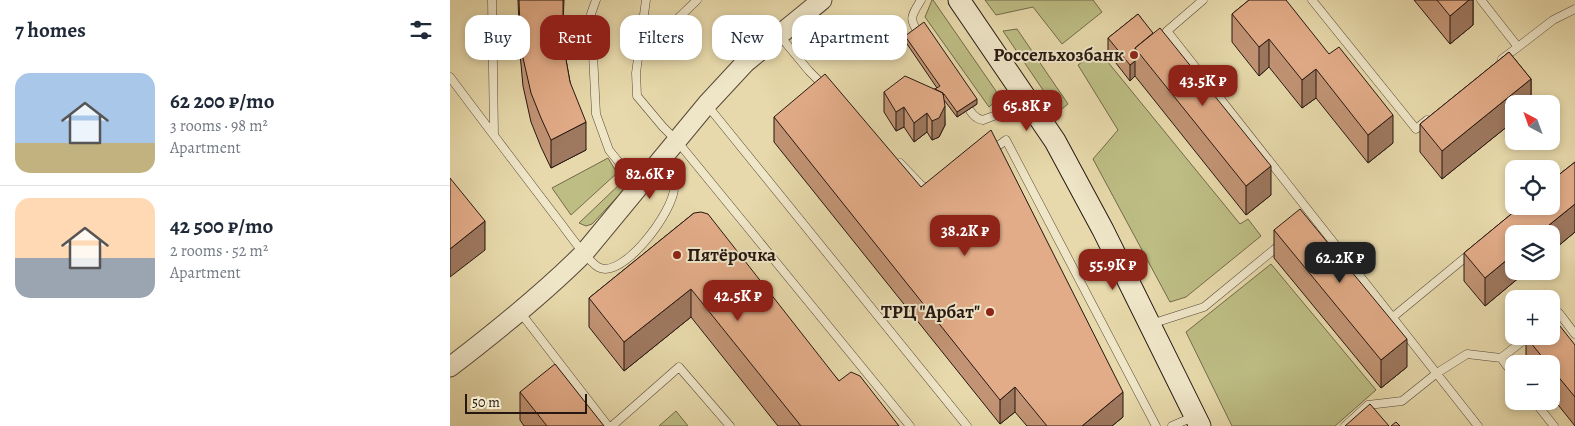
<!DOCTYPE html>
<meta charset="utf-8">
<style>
body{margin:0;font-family:Alegreya,serif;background:#f2f2f3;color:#1f2937;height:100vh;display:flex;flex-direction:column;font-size:19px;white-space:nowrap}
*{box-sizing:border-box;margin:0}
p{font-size:16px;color:#747a83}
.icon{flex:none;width:28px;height:28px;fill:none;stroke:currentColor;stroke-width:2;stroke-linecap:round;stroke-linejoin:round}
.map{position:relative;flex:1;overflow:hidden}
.drawer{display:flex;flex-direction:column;background:#fff;width:450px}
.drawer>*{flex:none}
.banner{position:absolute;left:15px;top:15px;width:475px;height:45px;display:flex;gap:10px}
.needle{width:32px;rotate:319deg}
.controls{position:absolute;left:1055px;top:95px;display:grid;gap:10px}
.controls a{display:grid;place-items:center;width:55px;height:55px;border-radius:10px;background:#fff;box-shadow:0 2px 8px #0003;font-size:25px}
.scale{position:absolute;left:15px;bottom:12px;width:122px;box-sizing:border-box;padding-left:5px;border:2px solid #261711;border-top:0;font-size:14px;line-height:18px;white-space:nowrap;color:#261711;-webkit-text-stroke:4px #efe6c8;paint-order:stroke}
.price{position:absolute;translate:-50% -42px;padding:0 11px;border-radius:10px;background:#8f2418;color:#fff;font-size:16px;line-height:32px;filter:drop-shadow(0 1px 2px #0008)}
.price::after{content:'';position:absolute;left:50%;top:30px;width:15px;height:11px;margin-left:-8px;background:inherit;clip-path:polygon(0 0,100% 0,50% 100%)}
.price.on{background:#222;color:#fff}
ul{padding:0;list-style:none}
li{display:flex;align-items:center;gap:15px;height:125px;padding:0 15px}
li+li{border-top:1px solid #e0e1e3}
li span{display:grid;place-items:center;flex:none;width:140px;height:100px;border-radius:15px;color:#555}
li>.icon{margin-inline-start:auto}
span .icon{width:60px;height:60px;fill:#fffc;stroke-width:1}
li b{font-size:21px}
h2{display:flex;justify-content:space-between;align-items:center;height:60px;padding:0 15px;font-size:21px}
.tag{padding:0 18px;border-radius:15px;background:#fff;box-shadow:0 2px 8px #0003;font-size:18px;line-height:45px}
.tag.on{background:#8f2418;color:#fff}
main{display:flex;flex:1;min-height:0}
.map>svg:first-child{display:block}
.green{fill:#bdbd84;stroke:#726a4a}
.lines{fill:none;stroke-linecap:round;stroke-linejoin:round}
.service-casing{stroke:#564838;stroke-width:9}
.tertiary-casing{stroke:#564838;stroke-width:21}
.secondary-casing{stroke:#261711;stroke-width:23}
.service{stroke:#efe6c8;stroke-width:8}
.tertiary{stroke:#efe6c8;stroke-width:19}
.secondary{stroke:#efe6c8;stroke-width:21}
.wall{fill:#c29475;stroke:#261711}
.shaded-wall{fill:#9e785f;stroke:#261711}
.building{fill:#e2ac88;stroke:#261711}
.poi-dot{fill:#8f2418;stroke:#efe6c8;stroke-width:2}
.labels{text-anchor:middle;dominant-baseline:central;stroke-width:4;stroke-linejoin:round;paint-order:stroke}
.poi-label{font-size:19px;font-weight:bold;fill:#261711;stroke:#efe6c8;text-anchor:end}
</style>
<main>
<section class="drawer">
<h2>7 homes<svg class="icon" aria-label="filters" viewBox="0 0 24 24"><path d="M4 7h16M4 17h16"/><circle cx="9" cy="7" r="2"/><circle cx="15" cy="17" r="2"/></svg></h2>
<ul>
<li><span style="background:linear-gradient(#a9c7e8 70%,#c2b280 0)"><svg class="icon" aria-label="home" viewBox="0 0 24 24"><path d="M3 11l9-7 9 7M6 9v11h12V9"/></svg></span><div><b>62 200 ₽/mo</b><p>3 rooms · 98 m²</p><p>Apartment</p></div></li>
<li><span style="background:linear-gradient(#ffd9b3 60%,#9aa5b1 0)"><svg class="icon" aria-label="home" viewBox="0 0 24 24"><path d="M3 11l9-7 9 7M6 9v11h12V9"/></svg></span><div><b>42 500 ₽/mo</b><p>2 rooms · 52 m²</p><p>Apartment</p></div></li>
</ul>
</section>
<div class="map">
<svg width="1125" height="426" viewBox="0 0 1125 426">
<rect width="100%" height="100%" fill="#e7d9ab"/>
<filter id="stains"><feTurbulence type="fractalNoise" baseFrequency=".004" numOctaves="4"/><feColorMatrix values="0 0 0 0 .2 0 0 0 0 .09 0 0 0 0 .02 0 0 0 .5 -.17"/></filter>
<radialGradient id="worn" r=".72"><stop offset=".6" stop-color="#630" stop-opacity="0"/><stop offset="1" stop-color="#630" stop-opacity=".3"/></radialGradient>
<!-- green -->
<path class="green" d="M482,0H483L546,91L548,99L539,107L475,17Z
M535,0H643L652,12L612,44L583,7L546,15Z
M567,29L618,104L608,112L553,31Z
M648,50L790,224L798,219L811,236L736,297L720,302L643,159L668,130L628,65Z
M158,158L167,173L121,215L102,188Z
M172,182L174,187L173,191L142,224L136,226L129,223Z
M821,264L926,390L885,426H782L736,332Z
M226,411L238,426H209Z"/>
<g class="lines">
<!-- service casing -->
<g class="service-casing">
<path id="service" d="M42,0L44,135
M146,0L141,14L146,114L159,150L189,187
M196,0L186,73L187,96L213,127L227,141L460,426
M753,0L717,31L1028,426
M862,0L966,129L977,120
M1031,0L1068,47L1103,20L1125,9
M470,35C458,18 461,17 471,0
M330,36L359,71L375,87
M188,57L247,0
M1052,59L1068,47
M0,77C35,124 71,171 106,217C115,228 137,261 148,267C172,281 224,211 224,188C224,178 215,170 209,163
M514,101C519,108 523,119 533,120L578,103
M257,105L517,426
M541,151L556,140L706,426
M450,163L472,186L481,188
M70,312L158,426
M943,317L1022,252
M1101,319L1109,313L1125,334
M701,324L754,307L832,243
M1051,358L1079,336
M1084,401L1104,426
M162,426L229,367L280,426
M722,426L743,417
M895,426L918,405L952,401L987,373L1017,354L1051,358L1064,375"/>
</g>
<!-- tertiary casing -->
<g class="tertiary-casing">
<path id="tertiary" d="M0,367C47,331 92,295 134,253L257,104L295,63L372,0"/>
</g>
<!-- secondary casing -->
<g class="secondary-casing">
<path id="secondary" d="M509,0L605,141L653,230L750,426"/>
</g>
<!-- service -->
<use href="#service" class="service"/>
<!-- tertiary -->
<use href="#tertiary" class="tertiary"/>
<!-- secondary -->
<use href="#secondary" class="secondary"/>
</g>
<!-- wall -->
<path class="wall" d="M68,0H114L113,24L115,54L120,82L136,150L101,168L91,147L81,122L73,86L70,54Z
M799,0L943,143L918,163L866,98L852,108L819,67L809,76L782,42V14Z
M964,0H1023V25L1000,44Z
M688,14L821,195L796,215L685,76L680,81L658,53V38Z
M455,36L527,104L507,117L494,100L495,125L489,137L482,140L477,132L464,142L454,127L446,131L434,112V92L485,89L487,88L455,41Z
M1059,52L1081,79V104H1064V121L992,179L970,152V124Z
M324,117L471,187L673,417L662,426H577L565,412L550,424L324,142Z
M1125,162V232L1101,252V234H1064V271H1077L1035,306L1014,281V253L1071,206H1101V181Z
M244,213L389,381L449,426H328L241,317L174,371L139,327V298Z
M824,230L957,367L931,388L824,258Z
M1076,337L1125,345V426L1101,396V364H1076Z
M70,392L154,426H74L70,420Z"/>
<!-- shaded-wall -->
<path class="shaded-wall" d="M1019,0H1023V25L1000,44V16Z
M819,39V67L809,76V47Z
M685,61V76L680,81V65Z
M866,69V98L852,108V80Z
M1081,79V104H1064V121L992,179V151Z
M527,99V104L507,117V112Z
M495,106V125L489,137L482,140V121Z
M454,107V127L446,131V112Z
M477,113V132L464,142V123Z
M943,115V143L918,163V135Z
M136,122V150L101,168V140Z
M821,166V195L796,215V186Z
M1125,204V232L1101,252V234H1088Z
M35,221V250L0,277V249Z
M1064,254V271H1077L1035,306V278Z
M241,289V317L174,371V342Z
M957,339V367L931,388V360Z
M565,387V412L550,424V400Z
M673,392V417L662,426H632Z"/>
<!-- building -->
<path class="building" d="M69,0H113V24L115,54L120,82L136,122L101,140L91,118L81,93L73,58L70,26Z
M799,0H836L879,54L889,47L943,115L918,135L866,69L852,80L819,39L809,47L782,14Z
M987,0H1019L1000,16Z
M688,14L703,33L685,48V61L680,65L658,38Z
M474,22L527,99L507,112L494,94L493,95V93L485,89L490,86L455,36Z
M710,28L821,166L796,186L685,48Z
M1059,52L1081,79L992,151L970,124Z
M375,74L471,187L541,130L673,392L632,426H597L565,387L550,400L324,117Z
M455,76L493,93L495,106L489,118L482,121L477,113L464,123L454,107L446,112L434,92Z
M1125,162V204L1088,234H1064V254L1035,278L1014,253L1071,206H1101V181Z
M0,178L35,221L0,249Z
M850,209L957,339L931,360L824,230Z
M251,212L258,214L389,381L401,372L410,376L449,426H351L241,289L174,342L139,298L244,213Z
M1102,316L1125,345V397L1101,368V364H1098L1076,337L1101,336V317Z
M105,364L154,426H97L70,392Z
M920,404L939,426H895Z
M946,422L950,426H941Z"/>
<!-- markers -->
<g class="poi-dot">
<circle cx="684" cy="55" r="5"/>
<circle cx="227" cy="255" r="5"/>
<circle cx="540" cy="312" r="5"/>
</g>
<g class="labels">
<!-- poi labels -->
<g class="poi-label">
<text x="674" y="55">Россельхозбанк</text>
<text x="237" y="255" text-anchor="start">Пятёрочка</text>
<text x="530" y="312">ТРЦ "Арбат"</text>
</g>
</g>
<rect width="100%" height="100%" filter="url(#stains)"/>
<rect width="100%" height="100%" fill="url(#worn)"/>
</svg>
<div class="controls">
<a><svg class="needle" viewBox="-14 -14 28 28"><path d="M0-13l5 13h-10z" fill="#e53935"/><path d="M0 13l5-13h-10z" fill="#747a83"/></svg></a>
<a><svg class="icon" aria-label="locate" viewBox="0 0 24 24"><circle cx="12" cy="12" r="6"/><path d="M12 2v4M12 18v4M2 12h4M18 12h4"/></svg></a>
<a><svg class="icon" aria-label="layers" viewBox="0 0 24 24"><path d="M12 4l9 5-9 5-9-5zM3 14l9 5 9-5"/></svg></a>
<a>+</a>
<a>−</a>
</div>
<div class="scale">50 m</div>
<b class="price" style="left:753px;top:107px">43.5K ₽</b>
<b class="price" style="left:577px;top:132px">65.8K ₽</b>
<b class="price" style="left:200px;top:200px">82.6K ₽</b>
<b class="price" style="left:515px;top:257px">38.2K ₽</b>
<b class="price on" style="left:890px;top:284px">62.2K ₽</b>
<b class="price" style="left:663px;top:291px">55.9K ₽</b>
<b class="price" style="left:288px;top:322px">42.5K ₽</b>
<div class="banner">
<a class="tag">Buy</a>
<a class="tag on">Rent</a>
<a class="tag">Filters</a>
<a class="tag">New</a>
<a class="tag">Apartment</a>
</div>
</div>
</main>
